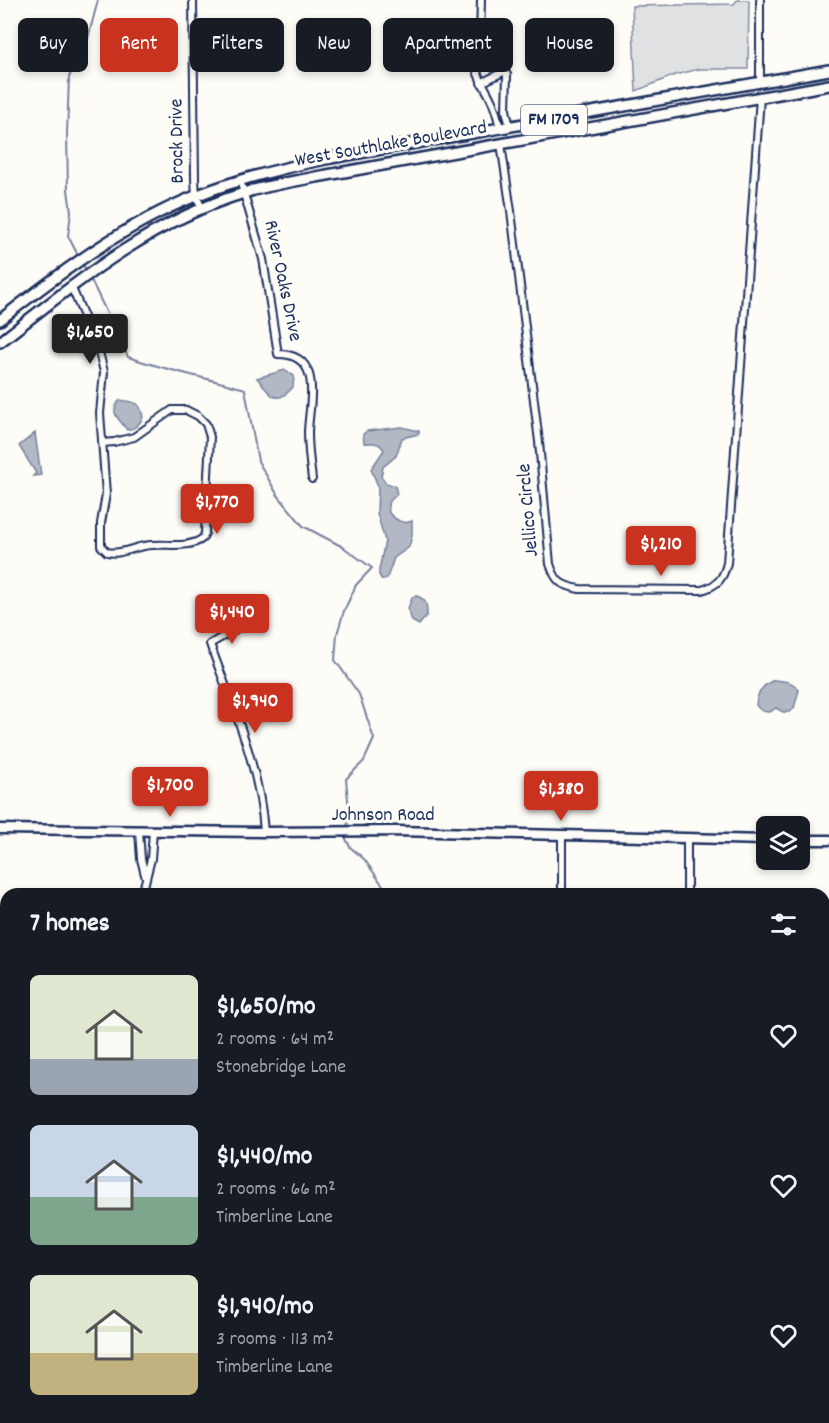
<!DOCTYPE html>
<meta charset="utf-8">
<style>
body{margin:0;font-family:Dekko,sans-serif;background:#242831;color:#f1f3f6;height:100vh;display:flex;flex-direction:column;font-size:22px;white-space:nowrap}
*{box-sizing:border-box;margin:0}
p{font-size:20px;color:#9ea1a6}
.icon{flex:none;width:33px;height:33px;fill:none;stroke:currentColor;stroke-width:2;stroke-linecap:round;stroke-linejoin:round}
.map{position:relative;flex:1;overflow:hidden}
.panel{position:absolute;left:0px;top:888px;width:830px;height:536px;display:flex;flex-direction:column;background:#171b24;border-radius:18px 18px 0 0;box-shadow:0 3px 9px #0003}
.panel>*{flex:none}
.hud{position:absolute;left:18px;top:18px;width:794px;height:54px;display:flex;gap:12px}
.buttons{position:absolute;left:756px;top:816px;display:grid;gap:12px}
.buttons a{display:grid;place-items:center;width:54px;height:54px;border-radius:9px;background:#171b24;box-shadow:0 3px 9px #0003;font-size:30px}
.price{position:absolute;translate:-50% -51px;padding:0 14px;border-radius:6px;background:#c8321e;color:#fff;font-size:20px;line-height:39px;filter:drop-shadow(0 2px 3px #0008)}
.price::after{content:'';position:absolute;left:50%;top:36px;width:18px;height:14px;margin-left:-9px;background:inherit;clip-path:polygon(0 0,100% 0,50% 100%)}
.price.selected{background:#222;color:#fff}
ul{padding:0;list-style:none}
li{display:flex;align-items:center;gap:18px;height:150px;padding:0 30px}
li span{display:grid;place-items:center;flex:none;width:168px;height:120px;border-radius:9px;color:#555}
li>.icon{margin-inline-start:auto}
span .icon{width:72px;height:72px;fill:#fffc;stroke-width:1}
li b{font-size:26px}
h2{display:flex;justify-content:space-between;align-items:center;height:72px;padding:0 30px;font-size:26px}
.tag{padding:0 21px;border-radius:9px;background:#171b24;box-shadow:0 3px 9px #0003;font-size:21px;line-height:54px}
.tag.selected{background:#c8321e;color:#fff}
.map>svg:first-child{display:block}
.green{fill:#e0e1e3;stroke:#7e88a0;stroke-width:1.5}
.water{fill:#b3b8c5;stroke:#76819c;stroke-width:1.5}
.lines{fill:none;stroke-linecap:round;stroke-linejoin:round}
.stream{stroke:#76819c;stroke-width:2}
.street-casing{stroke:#1b2f5e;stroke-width:10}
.secondary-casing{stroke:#1b2f5e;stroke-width:13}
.primary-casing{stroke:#1b2f5e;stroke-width:14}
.street{stroke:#fdfcf7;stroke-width:6}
.secondary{stroke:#fdfcf7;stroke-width:8}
.primary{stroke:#fdfcf7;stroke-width:9}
.labels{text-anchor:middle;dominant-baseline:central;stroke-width:6;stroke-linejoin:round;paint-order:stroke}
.shield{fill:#fdfcf7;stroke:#5f6c8c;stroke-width:1.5}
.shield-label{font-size:18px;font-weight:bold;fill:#1b2f5e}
.street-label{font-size:20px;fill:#1b2f5e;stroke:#fdfcf7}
</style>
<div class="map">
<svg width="829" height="1423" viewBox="0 0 829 1423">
<rect width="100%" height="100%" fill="#fdfcf7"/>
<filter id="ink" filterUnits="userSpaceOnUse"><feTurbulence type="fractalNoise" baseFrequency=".0167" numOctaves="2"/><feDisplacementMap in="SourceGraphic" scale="12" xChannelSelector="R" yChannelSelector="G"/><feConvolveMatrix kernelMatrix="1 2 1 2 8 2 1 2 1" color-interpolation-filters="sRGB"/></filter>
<g filter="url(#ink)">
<!-- green -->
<path class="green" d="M737,0H749L748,69H699L675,75L636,91L632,6L734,4Z
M0,1375H6V1418H24V1423H0Z"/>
<!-- water -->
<path class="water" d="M285,370L294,376L293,387C274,409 269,391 257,378Z
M120,400C136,403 140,401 143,417C140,424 135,429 127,430C120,419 108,414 120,400Z
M402,427L419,431V434L402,438L396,456L383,467L381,476L386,483L395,486L397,494L388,503L389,513C395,520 404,525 412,521V536L409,547L394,558L387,578L382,580L379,575V570L385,541L377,513L378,486L371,469L384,450C378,440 372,444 364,443L363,434L367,431Z
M35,433L41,475L33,476L36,473L19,446Z
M417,596C427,600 427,605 427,615L419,625L412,621L408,609L412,597Z
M774,680C784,681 793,681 799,690L794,708L790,712H783L776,708L770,712C764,712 759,711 756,705C757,692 763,685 774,680Z"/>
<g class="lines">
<!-- stream -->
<path class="stream" d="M79,257L68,236L71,212L68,190L67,134L69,77L87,42L98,0
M82,262L87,273
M90,278L128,357C166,370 206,378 245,389L258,461L277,494L303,526L343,547L372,568L356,585L344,611L337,634L335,660L359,694L374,739L364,761L346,779L349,811L347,829
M346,834V839L350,847L364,859L389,894"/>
<!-- street casing -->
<g class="street-casing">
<path id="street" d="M193,0L195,179L196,196L202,208
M480,38L481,0
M760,82V0
M481,83L505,71
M500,129C498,118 495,107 490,97C478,74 468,65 480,38L489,46L507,75L506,110L510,127
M501,144L511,211L539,442L550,564C556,582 560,585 579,589L702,590C718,585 723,579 727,563L760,97
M240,180L263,259L278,354C324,354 309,403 308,432C308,448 310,464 312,479
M71,286L99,352L104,372L100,413L106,494L101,523V546L107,552C119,555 132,548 144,546C162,542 188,550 203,538L205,533L210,437L206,424L198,416L186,410H172L134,437L114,442L102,443
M241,626L210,644C232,705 260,767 264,832
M139,831L141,859L145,875
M562,835V894
M687,838V894
M142,894L151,859L153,831
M0,990H6
M824,1024H829
M0,1043H6
M0,1056L6,1054
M0,1163H6
M0,1284H6
M824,1400L825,1369
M625,1423V1418
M822,1423L823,1418"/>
</g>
<!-- secondary casing -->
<g class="secondary-casing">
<path id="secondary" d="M0,829L264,832L397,831L766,840
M800,840H829"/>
</g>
<!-- primary casing -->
<g class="primary-casing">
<path id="primary" d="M0,320C61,272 125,224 198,195C241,178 286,167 331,158L829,70
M0,342C77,282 149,222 244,193C268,185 292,182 316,177L829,85"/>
</g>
<!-- street -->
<use href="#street" class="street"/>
<!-- secondary -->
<use href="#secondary" class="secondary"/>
<!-- primary -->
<use href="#primary" class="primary"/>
</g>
</g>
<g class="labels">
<!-- shield labels -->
<rect class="shield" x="521" y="105" width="66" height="30" rx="4.5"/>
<g class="shield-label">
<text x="554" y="120">FM 1709</text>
</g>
<!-- street labels -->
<g class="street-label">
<text transform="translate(178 141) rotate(-91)">Brock Drive</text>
<text transform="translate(391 145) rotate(-10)">West Southlake Boulevard</text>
<text transform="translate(282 281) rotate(78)">River Oaks Drive</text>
<text transform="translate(529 510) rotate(-95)">Jellico Circle</text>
<text x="383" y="816">Johnson Road</text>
</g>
</g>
</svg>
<div class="buttons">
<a><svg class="icon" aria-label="layers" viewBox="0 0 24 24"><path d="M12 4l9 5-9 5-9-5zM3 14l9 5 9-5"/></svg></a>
</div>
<b class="price selected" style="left:90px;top:365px">$1,650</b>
<b class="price" style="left:217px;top:535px">$1,770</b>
<b class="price" style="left:661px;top:577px">$1,210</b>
<b class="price" style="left:232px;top:645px">$1,440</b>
<b class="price" style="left:255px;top:734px">$1,940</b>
<b class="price" style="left:170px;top:818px">$1,700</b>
<b class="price" style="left:561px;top:822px">$1,380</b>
<div class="hud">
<a class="tag">Buy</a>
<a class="tag selected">Rent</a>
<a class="tag">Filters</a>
<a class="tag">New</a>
<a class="tag">Apartment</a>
<a class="tag">House</a>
</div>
<section class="panel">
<h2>7 homes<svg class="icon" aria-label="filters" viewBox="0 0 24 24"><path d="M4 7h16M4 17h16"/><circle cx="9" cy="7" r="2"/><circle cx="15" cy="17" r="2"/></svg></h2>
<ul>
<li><span style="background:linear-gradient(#dfe7d0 70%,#9aa5b1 0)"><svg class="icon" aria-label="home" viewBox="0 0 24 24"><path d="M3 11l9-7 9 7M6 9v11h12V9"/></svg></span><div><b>$1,650/mo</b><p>2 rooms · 64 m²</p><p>Stonebridge Lane</p></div><svg class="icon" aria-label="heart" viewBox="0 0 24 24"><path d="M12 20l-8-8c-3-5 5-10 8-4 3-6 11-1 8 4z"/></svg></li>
<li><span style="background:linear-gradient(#c9d6e8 60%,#7fa58c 0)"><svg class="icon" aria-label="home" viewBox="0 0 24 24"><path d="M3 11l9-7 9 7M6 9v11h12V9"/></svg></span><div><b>$1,440/mo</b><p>2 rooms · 66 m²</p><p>Timberline Lane</p></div><svg class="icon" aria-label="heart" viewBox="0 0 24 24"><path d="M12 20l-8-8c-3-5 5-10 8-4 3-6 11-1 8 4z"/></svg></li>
<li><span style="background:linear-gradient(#dfe7d0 65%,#c2b280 0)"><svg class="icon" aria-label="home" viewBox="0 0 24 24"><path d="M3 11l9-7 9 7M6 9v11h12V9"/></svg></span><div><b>$1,940/mo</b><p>3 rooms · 113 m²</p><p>Timberline Lane</p></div><svg class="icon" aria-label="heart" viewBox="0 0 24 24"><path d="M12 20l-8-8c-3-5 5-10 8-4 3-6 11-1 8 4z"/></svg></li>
</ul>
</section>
</div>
